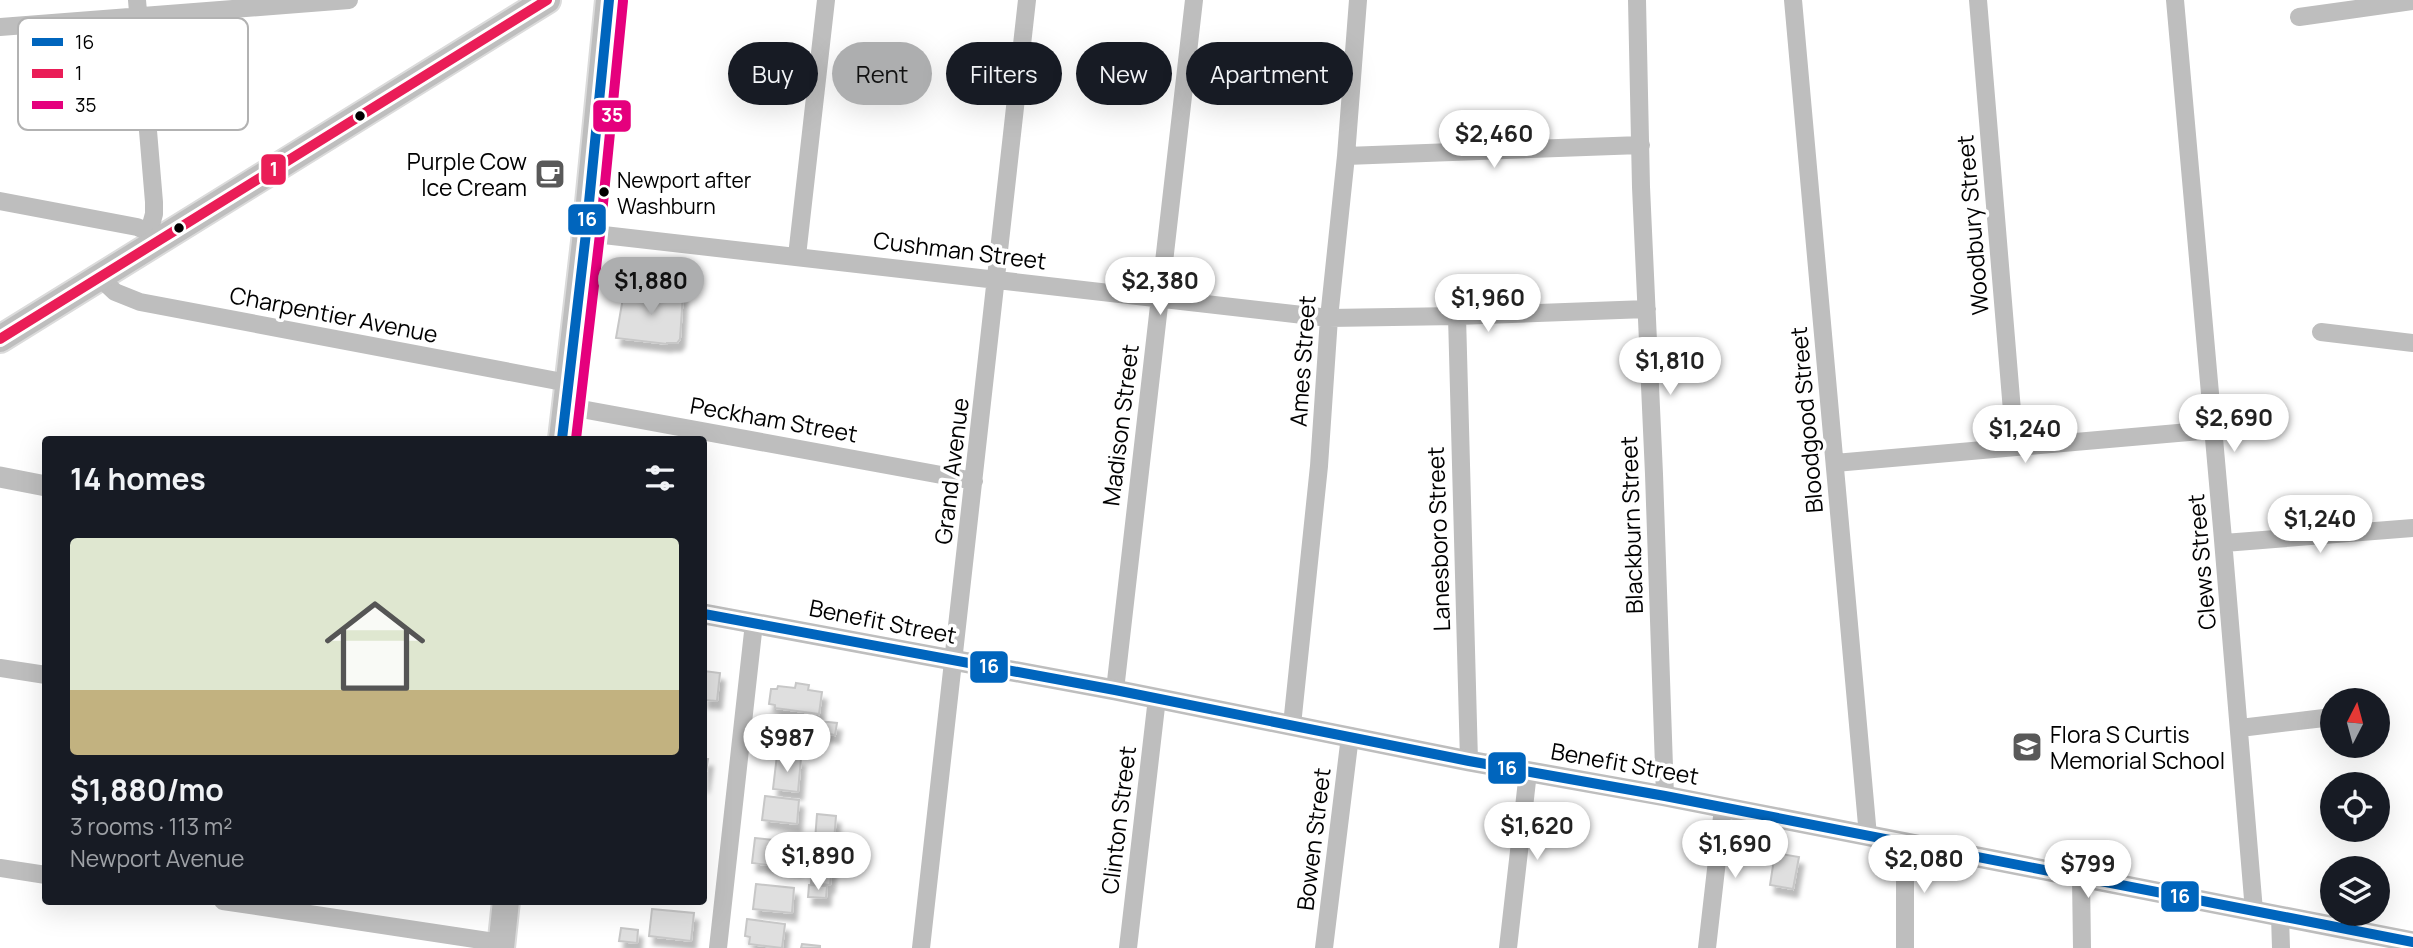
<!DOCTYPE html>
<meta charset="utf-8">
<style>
body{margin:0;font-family:Manrope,sans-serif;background:#20242c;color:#f1f3f6;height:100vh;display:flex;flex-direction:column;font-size:26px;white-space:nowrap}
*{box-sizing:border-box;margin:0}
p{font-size:23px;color:#9ea1a6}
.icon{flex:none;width:38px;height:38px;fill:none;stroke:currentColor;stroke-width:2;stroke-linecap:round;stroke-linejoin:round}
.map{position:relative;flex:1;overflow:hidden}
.drawer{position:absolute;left:42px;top:436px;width:665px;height:469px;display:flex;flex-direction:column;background:#171b24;border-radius:7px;box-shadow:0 7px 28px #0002}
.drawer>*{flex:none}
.guide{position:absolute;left:728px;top:42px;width:665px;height:63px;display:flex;gap:14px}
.needle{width:46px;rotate:6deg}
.fabs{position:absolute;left:2320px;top:688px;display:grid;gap:14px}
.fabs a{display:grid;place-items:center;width:70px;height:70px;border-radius:50%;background:#171b24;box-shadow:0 7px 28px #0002;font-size:35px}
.price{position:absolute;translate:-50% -60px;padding:0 16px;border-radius:24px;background:#fff;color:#222;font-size:23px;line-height:46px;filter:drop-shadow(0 2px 4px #0008)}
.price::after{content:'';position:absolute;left:50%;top:42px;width:21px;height:16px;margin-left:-10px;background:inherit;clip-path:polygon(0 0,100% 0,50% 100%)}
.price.current{background:#adaeaf;color:#111}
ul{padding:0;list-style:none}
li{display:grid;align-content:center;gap:14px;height:371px;padding:0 28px}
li+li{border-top:2px solid #363941}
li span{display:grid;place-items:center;height:217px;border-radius:7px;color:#555}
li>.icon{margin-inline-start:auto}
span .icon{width:126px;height:126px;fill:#fffc;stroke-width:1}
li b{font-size:30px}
h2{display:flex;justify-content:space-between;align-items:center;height:84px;padding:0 28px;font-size:30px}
.pill{padding:0 24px;border-radius:32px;background:#171b24;box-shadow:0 7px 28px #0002;font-size:24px;line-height:63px}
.pill.current{background:#adaeaf;color:#111}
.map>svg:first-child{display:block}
.building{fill:#dfdfdf;stroke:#c7c7c7;stroke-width:2;filter:url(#shadow)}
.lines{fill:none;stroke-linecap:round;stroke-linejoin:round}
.primary-casing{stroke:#dbdbdb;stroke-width:30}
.minor{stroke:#bebebe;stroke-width:18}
.tertiary{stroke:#bebebe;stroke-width:21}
.primary{stroke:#bebebe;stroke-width:26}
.bus-1-casing{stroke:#fff;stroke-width:16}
.bus-2-casing{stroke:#fff;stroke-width:16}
.bus-3-casing{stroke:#fff;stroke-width:16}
.bus-1{stroke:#0065bd;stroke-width:10}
.bus-2{stroke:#ea1d57;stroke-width:10}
.bus-3{stroke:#e5007d;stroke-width:10}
.bus-dot{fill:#000;stroke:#fff;stroke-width:2.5}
.labels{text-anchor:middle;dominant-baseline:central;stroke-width:7;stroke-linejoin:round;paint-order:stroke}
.bus-label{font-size:21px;fill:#000;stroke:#fff;text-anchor:start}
.poi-label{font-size:23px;fill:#000;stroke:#fff;text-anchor:end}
.street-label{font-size:23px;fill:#000;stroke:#fff}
.key{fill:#fff;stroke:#b2b2b2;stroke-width:2}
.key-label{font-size:19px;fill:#000}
.line-badge{stroke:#fff;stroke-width:2.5}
.badge-label{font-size:19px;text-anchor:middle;font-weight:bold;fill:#fff}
</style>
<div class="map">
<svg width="2413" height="948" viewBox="0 0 2413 948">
<defs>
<filter id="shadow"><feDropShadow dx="4.5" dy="8" stdDeviation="2" flood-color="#0004"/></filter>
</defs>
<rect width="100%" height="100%" fill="#fff"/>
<!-- building -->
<path class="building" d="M644,289L683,294L680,339L677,343H667V344L616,338L624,292L629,290L644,292Z
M704,671L720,673L717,701L704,700Z
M796,683L809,685L808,690L822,692L819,714L775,708V705L769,704L771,689H777L778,686L795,688Z
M818,721L837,723L835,735L816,732Z
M773,722L798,725L796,739L771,736Z
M777,755L801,758L798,792L773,789Z
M704,759H708L704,785Z
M765,796L799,800L797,824L762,820Z
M817,814L836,816L834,841L815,840Z
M755,838L801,843L798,869L752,863Z
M1775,853L1799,857L1793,889L1770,885Z
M813,865L832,867L830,885L811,883Z
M756,884L794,888L792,913L753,909Z
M809,885L827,886L826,898L808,897Z
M652,909L694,913L691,941L649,936Z
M747,919L785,924L782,948L749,944L750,937L745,936Z
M621,928L638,930L637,943L619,941Z
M802,944L820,946V948H801Z"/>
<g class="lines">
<!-- primary casing -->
<g class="primary-casing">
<path id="primary" d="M0,339L547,0
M562,439L586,233L609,0
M501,948L506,901"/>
</g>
<!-- minor -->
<path class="minor" d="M137,0L154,202V214L149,232
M1637,0L1641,187L1654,474L1665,796
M1793,0L1868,836
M1978,0L2015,447
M2175,0C2202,304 2230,607 2254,911
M2299,17L2413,1
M0,27L349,0
M1346,156L1641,145
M0,201L137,227L149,232L158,240
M586,233L1329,318L1457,316L1647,309
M797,256L826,0
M99,277L115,292L140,302L568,383
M1457,316L1469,761
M2321,332L2413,343
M565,406L974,481
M1835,463L2212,430
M2224,543L2413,528
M0,668L46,675
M1115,690L1194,0
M1292,725L1319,466L1329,318L1346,156L1358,0
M2240,728L2324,718
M0,868L46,875
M2081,877L2082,948
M223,901L501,943
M2280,916L2281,948
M718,948L754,623
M921,948L1027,0
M1128,948L1157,698
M1324,948L1350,736
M1508,948L1528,772
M1707,948L1723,808
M1905,948V842"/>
<!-- tertiary -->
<path class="tertiary" d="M0,477L46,486
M704,614L1115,690L1469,761L1665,796L2413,942"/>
<!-- primary -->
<use href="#primary" class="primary"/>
<!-- bus-1 casing -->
<g class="bus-1-casing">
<path id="bus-1" d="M562,439L586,233L609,0
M704,614L1115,690L1469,761L1665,796L2413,942"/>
</g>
<!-- bus-2 casing -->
<g class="bus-2-casing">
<path id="bus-2" d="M0,339L547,0"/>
</g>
<!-- bus-3 casing -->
<g class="bus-3-casing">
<path id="bus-3" d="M576,439L600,234L623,1"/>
</g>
<!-- bus-1 -->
<use href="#bus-1" class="bus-1"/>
<!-- bus-2 -->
<use href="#bus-2" class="bus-2"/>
<!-- bus-3 -->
<use href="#bus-3" class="bus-3"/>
</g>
<!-- icons -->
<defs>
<g id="cafe-square" transform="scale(1.575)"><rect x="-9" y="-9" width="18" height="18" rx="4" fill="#595959" stroke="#fff"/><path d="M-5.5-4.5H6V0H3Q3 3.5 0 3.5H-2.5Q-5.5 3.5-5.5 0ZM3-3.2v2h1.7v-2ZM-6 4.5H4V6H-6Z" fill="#fff"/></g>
<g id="school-square" transform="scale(1.575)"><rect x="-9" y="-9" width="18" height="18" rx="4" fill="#595959" stroke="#fff"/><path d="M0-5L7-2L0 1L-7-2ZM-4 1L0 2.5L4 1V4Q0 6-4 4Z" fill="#fff"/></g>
</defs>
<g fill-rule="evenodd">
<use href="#cafe-square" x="550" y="174"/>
<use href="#school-square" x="2027" y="747"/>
</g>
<!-- markers -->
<g class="bus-dot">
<circle cx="360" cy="116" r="6"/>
<circle cx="604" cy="192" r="6"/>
<circle cx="179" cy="228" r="6"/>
</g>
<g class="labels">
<!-- bus labels -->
<g class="bus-label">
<text x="617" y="180">Newport after<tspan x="617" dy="26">Washburn</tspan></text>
</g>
<!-- poi labels -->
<g class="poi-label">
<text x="527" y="161">Purple Cow<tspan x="527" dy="26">Ice Cream</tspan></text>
<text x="2050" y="734" text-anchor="start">Flora S Curtis<tspan x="2050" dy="26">Memorial School</tspan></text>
</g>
<!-- street labels -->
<g class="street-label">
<text transform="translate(1972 225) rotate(-95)">Woodbury Street</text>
<text transform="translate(960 250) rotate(7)">Cushman Street</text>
<text transform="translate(334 314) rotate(11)">Charpentier Avenue</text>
<text transform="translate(1302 361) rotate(-86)">Ames Street</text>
<text transform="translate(774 419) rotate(10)">Peckham Street</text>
<text transform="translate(1806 420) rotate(-95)">Bloodgood Street</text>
<text transform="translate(1120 425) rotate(-83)">Madison Street</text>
<text transform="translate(951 471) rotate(-83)">Grand Avenue</text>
<text transform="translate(1631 525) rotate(-92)">Blackburn Street</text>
<text transform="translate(1438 539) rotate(-92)">Lanesboro Street</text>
<text transform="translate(2201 562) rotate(-95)">Clews Street</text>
<text transform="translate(883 621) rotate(11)">Benefit Street</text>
<text transform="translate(1625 763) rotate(10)">Benefit Street</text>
<text transform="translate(1118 820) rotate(-83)">Clinton Street</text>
<text transform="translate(1313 839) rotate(-83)">Bowen Street</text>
</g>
</g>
<!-- legend -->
<rect x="18" y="18" width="230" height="112" rx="10" class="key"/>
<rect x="32" y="38" width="31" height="8" fill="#0065bd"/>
<rect x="32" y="69" width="31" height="9" fill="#ea1d57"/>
<rect x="32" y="101" width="31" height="8" fill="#e5007d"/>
<g class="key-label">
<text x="75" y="49">16</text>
<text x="75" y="80">1</text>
<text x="75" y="112">35</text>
</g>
<g class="line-badge">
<rect x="592" y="99" width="40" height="34" rx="7" fill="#e5007d"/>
<rect x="260" y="153" width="27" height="33" rx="7" fill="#ea1d57"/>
<rect x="567" y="203" width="40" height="33" rx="7" fill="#0065bd"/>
<rect x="969" y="650" width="40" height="34" rx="7" fill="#0065bd"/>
<rect x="1487" y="751" width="40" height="34" rx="7" fill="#0065bd"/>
<rect x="2160" y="880" width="40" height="33" rx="7" fill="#0065bd"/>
</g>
<g class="badge-label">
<text x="612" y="122">35</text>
<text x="274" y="176">1</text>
<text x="587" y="226">16</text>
<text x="989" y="673">16</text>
<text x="1507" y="775">16</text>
<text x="2180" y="903">16</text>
</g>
</svg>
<div class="fabs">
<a><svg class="needle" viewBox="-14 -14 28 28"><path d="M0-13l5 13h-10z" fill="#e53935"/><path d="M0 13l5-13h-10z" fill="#9ea1a6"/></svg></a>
<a><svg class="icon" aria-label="locate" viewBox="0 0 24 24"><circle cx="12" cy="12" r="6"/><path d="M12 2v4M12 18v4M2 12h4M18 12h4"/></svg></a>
<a><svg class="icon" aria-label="layers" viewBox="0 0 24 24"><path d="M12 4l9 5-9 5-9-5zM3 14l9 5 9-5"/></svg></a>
</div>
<b class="price" style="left:1494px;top:170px">$2,460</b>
<b class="price current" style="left:651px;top:317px">$1,880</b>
<b class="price" style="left:1160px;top:317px">$2,380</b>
<b class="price" style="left:1488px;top:334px">$1,960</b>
<b class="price" style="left:1670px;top:397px">$1,810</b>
<b class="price" style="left:2234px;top:454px">$2,690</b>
<b class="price" style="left:2025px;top:465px">$1,240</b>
<b class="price" style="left:2320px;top:555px">$1,240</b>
<b class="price" style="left:787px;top:774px">$987</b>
<b class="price" style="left:1537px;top:862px">$1,620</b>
<b class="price" style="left:1735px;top:880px">$1,690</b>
<b class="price" style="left:818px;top:892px">$1,890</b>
<b class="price" style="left:1924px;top:895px">$2,080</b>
<b class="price" style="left:2088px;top:900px">$799</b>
<div class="guide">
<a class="pill">Buy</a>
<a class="pill current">Rent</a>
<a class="pill">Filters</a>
<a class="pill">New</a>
<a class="pill">Apartment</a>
</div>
<section class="drawer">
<h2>14 homes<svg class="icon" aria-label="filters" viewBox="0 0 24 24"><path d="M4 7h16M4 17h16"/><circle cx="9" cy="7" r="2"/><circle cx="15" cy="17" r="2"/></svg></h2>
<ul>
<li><span style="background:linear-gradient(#dfe7d0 70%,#c2b280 0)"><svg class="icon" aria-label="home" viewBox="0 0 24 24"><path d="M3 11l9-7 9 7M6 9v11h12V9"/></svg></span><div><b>$1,880/mo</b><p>3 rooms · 113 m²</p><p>Newport Avenue</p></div></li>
</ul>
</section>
</div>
